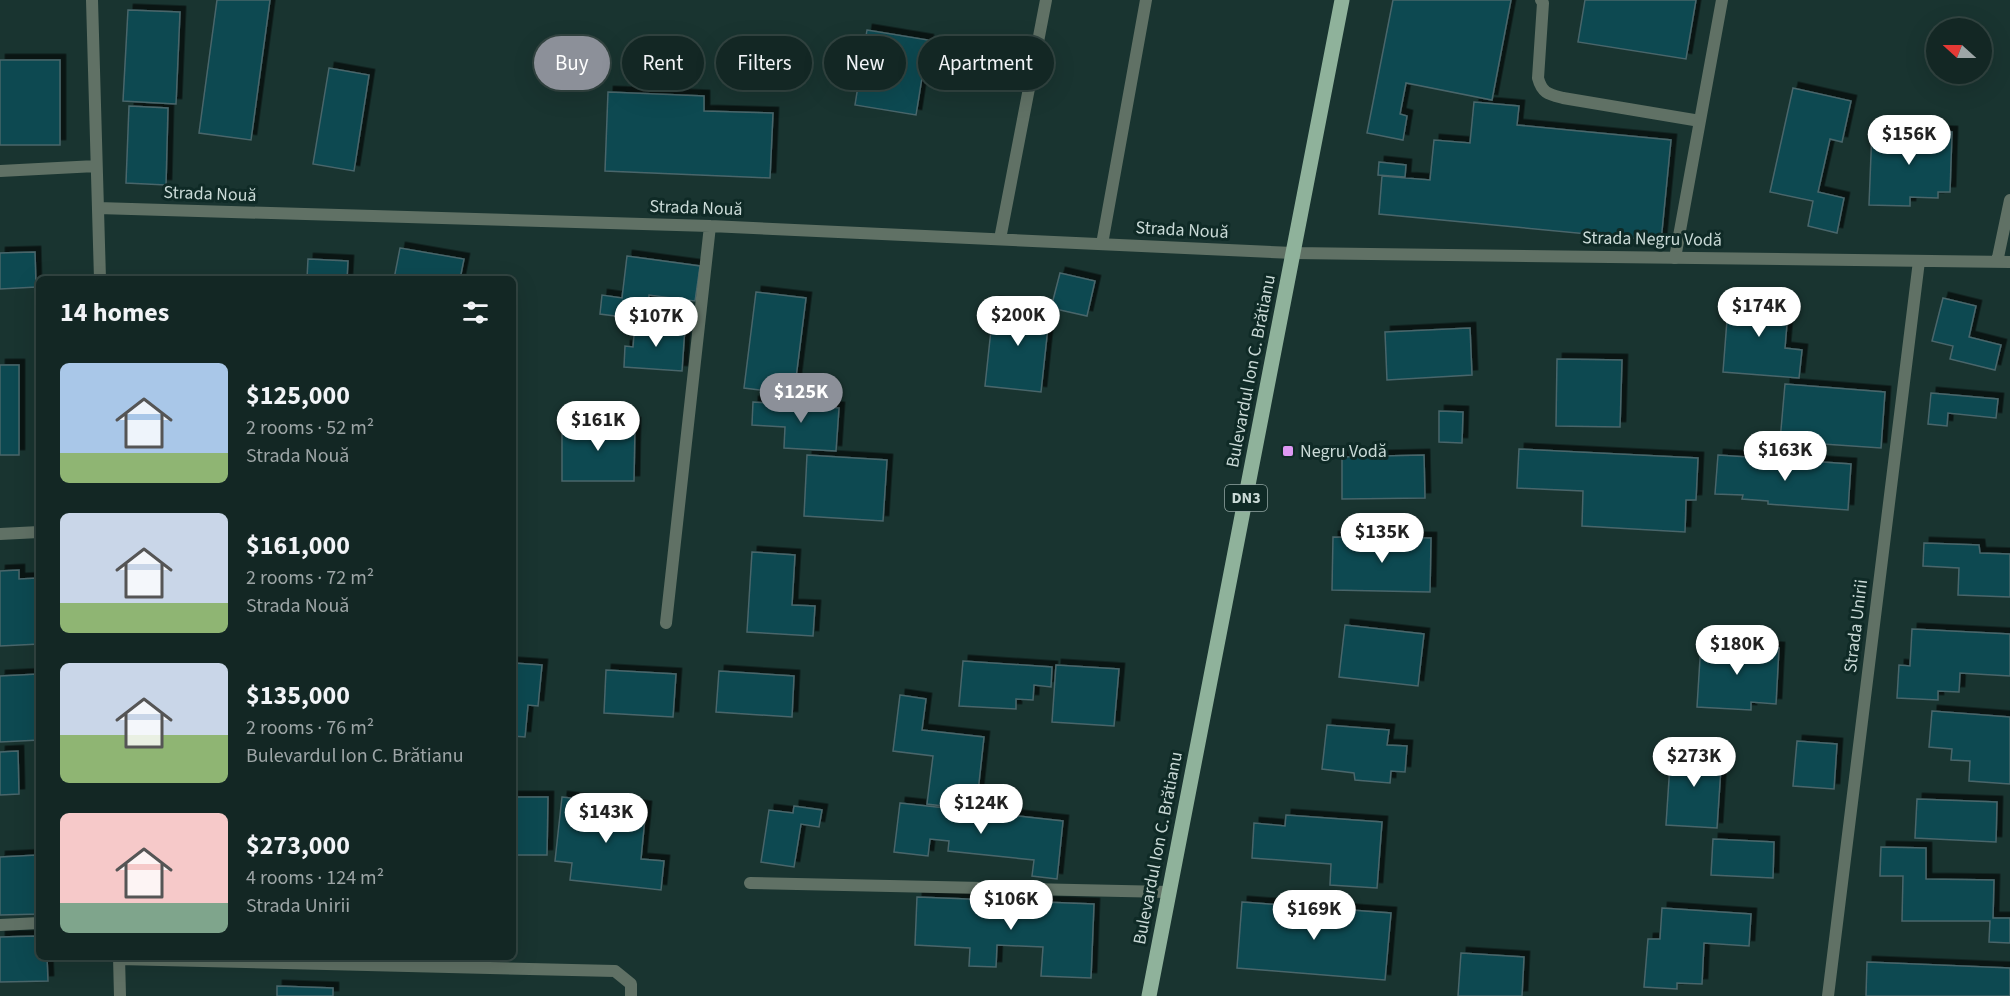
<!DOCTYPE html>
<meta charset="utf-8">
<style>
body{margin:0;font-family:"Source Sans 3",sans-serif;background:#203331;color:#f1f3f6;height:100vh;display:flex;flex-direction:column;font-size:22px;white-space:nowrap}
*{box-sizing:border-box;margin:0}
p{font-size:20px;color:#9da5a6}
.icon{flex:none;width:33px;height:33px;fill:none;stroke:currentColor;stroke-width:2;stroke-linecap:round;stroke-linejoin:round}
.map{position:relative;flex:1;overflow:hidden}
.side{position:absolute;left:36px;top:276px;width:480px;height:684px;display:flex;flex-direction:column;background:#132724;border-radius:9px;box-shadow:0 6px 24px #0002,0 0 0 2px #324441}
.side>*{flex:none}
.guide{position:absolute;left:534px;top:36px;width:570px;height:54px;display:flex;gap:12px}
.needle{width:39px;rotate:291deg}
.buttons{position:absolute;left:1926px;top:18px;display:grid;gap:12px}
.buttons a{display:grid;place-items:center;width:66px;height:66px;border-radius:50%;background:#132724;box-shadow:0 6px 24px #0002,0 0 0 2px #324441;font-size:30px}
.price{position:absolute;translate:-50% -51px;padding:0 14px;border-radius:21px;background:#fff;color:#222;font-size:20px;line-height:39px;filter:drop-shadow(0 2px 3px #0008)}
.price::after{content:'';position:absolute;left:50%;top:36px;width:18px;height:14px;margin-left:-9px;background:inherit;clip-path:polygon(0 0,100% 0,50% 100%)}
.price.active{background:#8c9099;color:#fff}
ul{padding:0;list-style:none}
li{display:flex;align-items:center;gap:18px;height:150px;padding:0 24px}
li span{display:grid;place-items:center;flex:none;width:168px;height:120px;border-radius:9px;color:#555}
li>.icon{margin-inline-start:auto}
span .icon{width:72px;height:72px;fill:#fffc;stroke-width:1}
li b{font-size:26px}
h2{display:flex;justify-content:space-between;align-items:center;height:72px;padding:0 24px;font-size:26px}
.chip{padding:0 21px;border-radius:27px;background:#132724;box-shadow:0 6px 24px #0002,0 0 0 2px #324441;font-size:21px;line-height:54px}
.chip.active{background:#8c9099;color:#fff}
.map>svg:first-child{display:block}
.building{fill:#0b4851;stroke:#49666b;stroke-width:1.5;filter:url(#shadow)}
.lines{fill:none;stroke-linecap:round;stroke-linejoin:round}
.lane{stroke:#607165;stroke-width:12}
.street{stroke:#607165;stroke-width:12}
.primary{stroke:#8fb29b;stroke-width:15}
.poi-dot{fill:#de98f3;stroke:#0f2a26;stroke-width:2}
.labels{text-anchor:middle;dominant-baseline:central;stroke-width:6;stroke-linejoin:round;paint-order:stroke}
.shield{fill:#0f2a26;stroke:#92a5a2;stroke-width:1.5}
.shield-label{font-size:16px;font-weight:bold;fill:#cadad7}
.street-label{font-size:18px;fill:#cadad7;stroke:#0f2a26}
.poi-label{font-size:18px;fill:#cadad7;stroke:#0f2a26;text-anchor:start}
</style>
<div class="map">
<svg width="2010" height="996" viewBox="0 0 2010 996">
<defs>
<filter id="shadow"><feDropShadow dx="5.5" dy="-5.5" stdDeviation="0" flood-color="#0009"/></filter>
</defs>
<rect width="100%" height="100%" fill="#193430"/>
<!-- building -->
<path class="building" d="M217,0H270L251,140L199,133Z
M1393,0H1511L1492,100L1406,83L1400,114L1407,116L1403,140L1367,133Z
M1585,0H1696L1686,59L1578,42Z
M128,10L180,12L176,104L123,101Z
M867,30L928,40L916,115L855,105Z
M0,60H60V145H0Z
M329,68L369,75L354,171L313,164Z
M1793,88L1851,101L1842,142L1830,139L1818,192L1844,198L1837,233L1808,226L1813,201L1770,192Z
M608,92L704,96V111L773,113L770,178L605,171Z
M1474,102L1519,106L1517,125L1671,140L1661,241L1379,214L1382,176L1430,180L1434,140L1470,143Z
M129,106L168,108L166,185L126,183Z
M1872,130L1952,132L1950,192H1938V198L1910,197V206L1869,205Z
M1379,162L1406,165L1405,177L1378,175Z
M400,248L464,259L460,279H394Z
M35,252L36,287L0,289V253Z
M627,256L700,266L695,301L649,295L646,320L600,314L602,295L622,298Z
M308,259L348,261L347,279H307Z
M1060,273L1095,281L1087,316L1051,308Z
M756,292L806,298L794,394L744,388Z
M1729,294L1789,299L1785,348L1802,350L1799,378L1723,372Z
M1943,298L1976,306L1969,337L2001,345L1995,370L1950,359L1953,346L1932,341Z
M994,302L1050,308L1041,392L985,386Z
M635,324L685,327L682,371L624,367L625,346L633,347Z
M1470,328L1472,375L1387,380L1385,332Z
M1557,359L1622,360L1620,427L1556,426Z
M0,365H19V455H0Z
M1785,384L1885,392L1881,448L1780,441Z
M1931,393L1998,399L1996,418L1948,413L1947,426L1928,424Z
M753,402L839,408L836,451L784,448L785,427L752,425Z
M1439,411L1463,412L1462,443L1439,442Z
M635,423L634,481H562V424Z
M1519,449L1698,458L1696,500H1686L1685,532L1582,526L1583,491L1517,488Z
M807,455L887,460L883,521L804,516Z
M1424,455L1425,498L1342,499V457Z
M1718,455L1851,464L1848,510L1768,504V501L1742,499L1743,495L1715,494Z
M1333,537L1431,538L1430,592L1332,590Z
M1924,543L1979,545L1980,553L2010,554V597L1958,595L1959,568L1923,566Z
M752,552L795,555L792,605L815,606L813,636L747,632Z
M19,570V579L39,578V644L0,646V571Z
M1345,625L1424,634L1418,686L1339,677Z
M1912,629L2010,634V676L1960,673L1959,692L1938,691V700L1897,698L1899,665L1910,666Z
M1701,643L1779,648L1776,704L1751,702V710L1697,707Z
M963,661L1052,667L1051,687L1034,685L1033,700L1016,699V709L959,706Z
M513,663L542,665L538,706L528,705L525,737L513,736Z
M1056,665L1119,669L1114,726L1052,722Z
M606,670L676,674L673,717L604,713Z
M719,671L794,676L792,717L716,712Z
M39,674V740L0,742V676Z
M900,695L926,699L922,730L984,737L976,810L927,804L933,756L893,751Z
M1932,711L2010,717V784L1969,781L1970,761L1951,760L1952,749L1929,747Z
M1327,725L1389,730L1387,745L1407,746L1405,772L1391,771L1390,783L1355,780L1354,773L1322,769Z
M1797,741L1837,744L1834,789L1793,786Z
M1671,749L1722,752L1717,828L1666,825Z
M18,751L19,794L0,795V752Z
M513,797H548L547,855H513Z
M562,797L646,807L641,859L664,861L661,890L570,880L572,863L555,861Z
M1917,799L1997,802L1996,842L1915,838Z
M900,803L1063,821L1057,879L1032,876L1034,860L948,851L949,841L930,839L928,856L894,852Z
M794,806L822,810L819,827L801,824L794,867L761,862L769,810L793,813Z
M1286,815L1382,822L1377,888L1330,885L1331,864L1252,858L1254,823L1285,826Z
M1713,839L1774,842L1773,878L1711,875Z
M1881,847L1926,848V879L1994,880L1993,918H2010V943L1989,942L1990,921H1902L1903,876H1880Z
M38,855L39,914L0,915V857Z
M917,897L1094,904L1091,978L1041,976L1043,947L997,945L996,967L969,966L970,948L915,945Z
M1242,902L1391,913L1385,980L1237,968Z
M1662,908L1751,914L1749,946L1704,943L1702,984L1677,983V989L1644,987L1648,939H1660Z
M39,936V957H47L48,981L0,982V937Z
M1461,953L1524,957L1522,996H1458Z
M1867,962L2010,968V996H1866Z
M277,986L333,988V996H277Z"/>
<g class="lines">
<!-- lane -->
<path class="lane" d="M1541,0L1543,3L1538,78C1542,93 1548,94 1563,98L1700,121
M1102,244L1146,0
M1675,258L1722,0"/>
<!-- street -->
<path class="street" d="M92,0L100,279
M0,171L96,166
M98,208L710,226L1293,253L2010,262
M1000,239L1046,0
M1997,262L2010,200
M0,534L39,532
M666,623L710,226
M750,883L1169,892
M0,925L39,923
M119,957L120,996
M119,959L615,971L631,984V996
M1828,996L1919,261"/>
<!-- primary -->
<path class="primary" d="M1149,996L1342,0"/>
</g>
<!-- markers -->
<rect class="poi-dot" x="1282" y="445" width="12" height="12" rx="3"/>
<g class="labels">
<!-- shield labels -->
<rect class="shield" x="1225" y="485" width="42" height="26" rx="4.5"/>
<g class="shield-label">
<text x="1246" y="498">DN3</text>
</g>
<!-- street labels -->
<g class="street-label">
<text transform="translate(210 194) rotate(2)">Strada Nouă</text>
<text transform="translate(696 208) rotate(2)">Strada Nouă</text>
<text transform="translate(1182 230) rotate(3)">Strada Nouă</text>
<text transform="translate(1652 239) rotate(1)">Strada Negru Vodă</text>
<text transform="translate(1251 371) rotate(-79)">Bulevardul Ion C. Brătianu</text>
<text transform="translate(1856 626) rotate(-83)">Strada Unirii</text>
<text transform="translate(1158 848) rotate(-79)">Bulevardul Ion C. Brătianu</text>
</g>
<!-- poi labels -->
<g class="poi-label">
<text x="1300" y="451">Negru Vodă</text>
</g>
</g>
</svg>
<div class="buttons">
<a><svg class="needle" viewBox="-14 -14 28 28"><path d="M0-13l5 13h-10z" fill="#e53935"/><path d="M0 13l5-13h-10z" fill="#9da5a6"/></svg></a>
</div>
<b class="price" style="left:1909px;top:166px">$156K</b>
<b class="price" style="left:1759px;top:338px">$174K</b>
<b class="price" style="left:1018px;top:347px">$200K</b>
<b class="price" style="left:656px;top:348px">$107K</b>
<b class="price active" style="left:801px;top:424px">$125K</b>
<b class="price" style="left:598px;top:452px">$161K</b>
<b class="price" style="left:1785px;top:482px">$163K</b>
<b class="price" style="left:1382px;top:564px">$135K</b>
<b class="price" style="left:1737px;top:676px">$180K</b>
<b class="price" style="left:1694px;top:788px">$273K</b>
<b class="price" style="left:981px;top:835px">$124K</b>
<b class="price" style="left:606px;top:844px">$143K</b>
<b class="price" style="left:1011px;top:931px">$106K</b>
<b class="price" style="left:1314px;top:941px">$169K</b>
<div class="guide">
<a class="chip active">Buy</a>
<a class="chip">Rent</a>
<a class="chip">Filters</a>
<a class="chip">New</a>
<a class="chip">Apartment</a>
</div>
<section class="side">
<h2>14 homes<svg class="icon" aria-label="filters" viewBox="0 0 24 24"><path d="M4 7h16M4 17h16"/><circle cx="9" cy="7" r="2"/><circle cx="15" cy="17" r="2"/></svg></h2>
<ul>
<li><span style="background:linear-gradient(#a9c7e8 75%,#8fb573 0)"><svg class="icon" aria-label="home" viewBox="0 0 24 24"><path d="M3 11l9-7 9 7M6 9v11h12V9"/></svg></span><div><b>$125,000</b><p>2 rooms · 52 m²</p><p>Strada Nouă</p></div></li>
<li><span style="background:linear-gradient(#c9d6e8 75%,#8fb573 0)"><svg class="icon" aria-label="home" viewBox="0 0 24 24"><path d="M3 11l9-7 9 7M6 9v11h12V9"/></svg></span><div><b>$161,000</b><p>2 rooms · 72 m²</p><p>Strada Nouă</p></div></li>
<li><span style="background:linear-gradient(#c9d6e8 60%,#8fb573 0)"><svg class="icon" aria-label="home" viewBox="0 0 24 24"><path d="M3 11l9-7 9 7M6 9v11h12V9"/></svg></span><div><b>$135,000</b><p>2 rooms · 76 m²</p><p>Bulevardul Ion C. Brătianu</p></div></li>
<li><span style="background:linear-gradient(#f6c9c9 75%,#7fa58c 0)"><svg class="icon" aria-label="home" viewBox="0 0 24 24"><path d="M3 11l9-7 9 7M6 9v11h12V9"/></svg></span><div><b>$273,000</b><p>4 rooms · 124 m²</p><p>Strada Unirii</p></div></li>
</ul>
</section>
</div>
